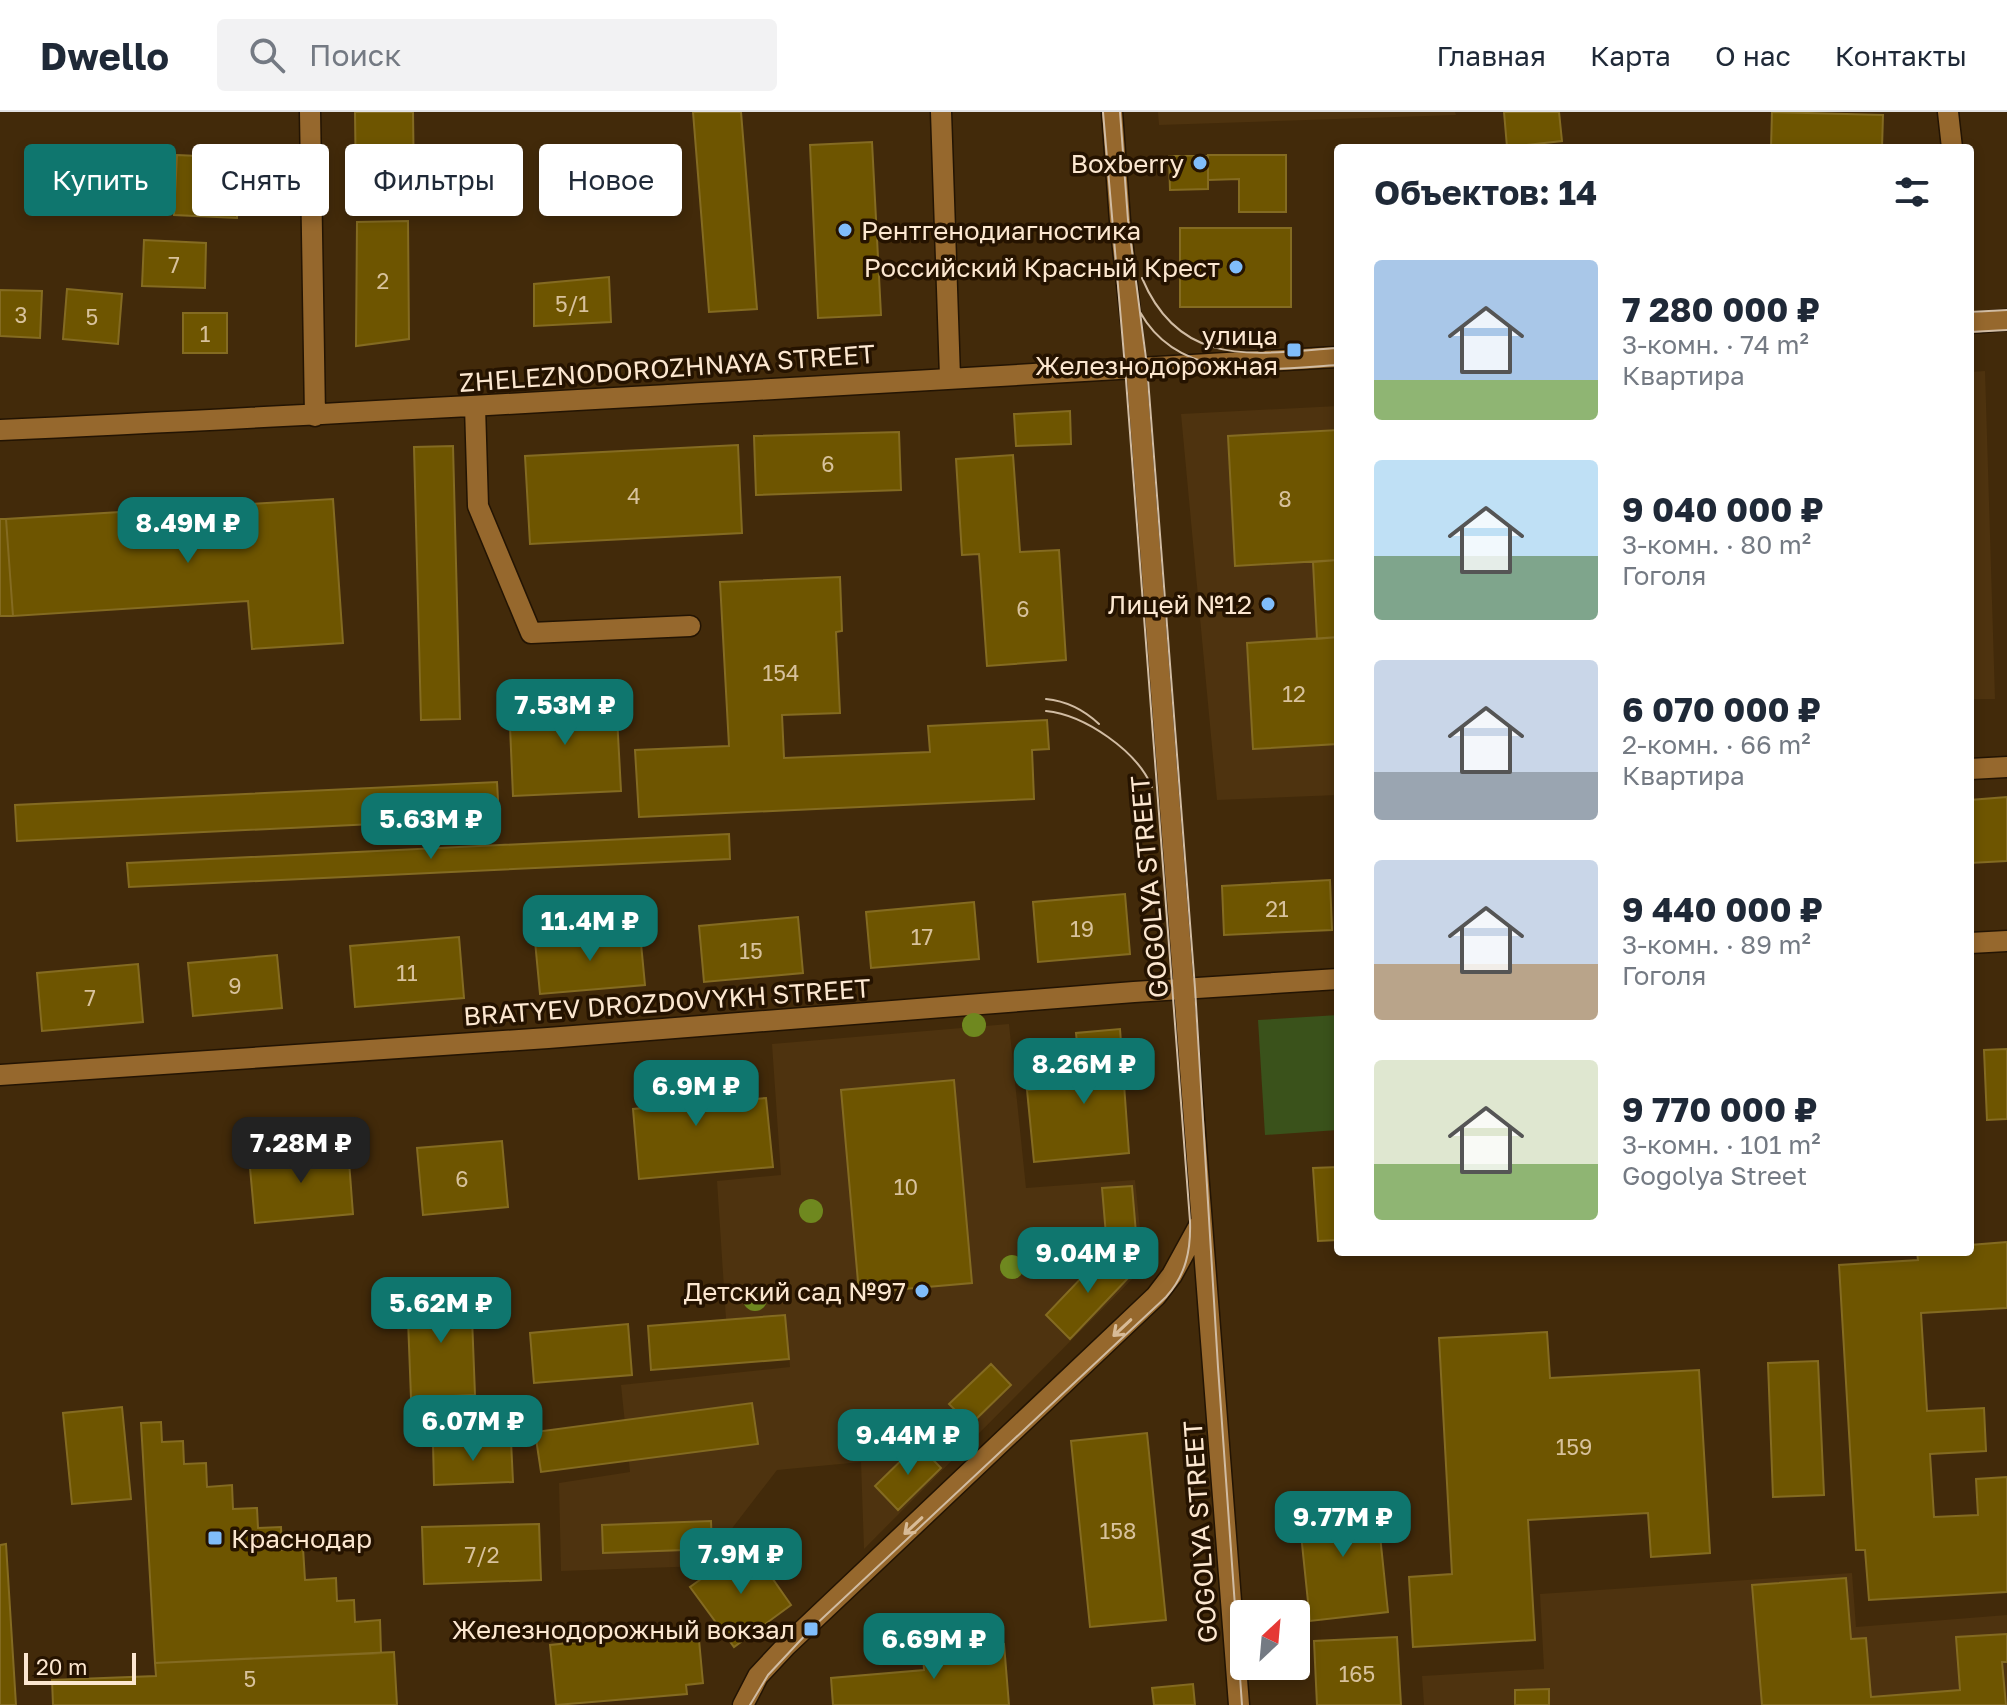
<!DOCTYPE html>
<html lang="ru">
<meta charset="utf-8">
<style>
body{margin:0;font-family:"Golos Text",sans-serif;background:#f2f2f3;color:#1f2937;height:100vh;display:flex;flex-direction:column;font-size:30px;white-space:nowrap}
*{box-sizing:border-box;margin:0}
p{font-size:26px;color:#747a83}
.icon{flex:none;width:44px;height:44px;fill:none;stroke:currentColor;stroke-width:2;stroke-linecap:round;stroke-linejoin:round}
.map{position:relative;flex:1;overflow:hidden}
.details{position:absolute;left:1334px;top:32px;width:640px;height:1112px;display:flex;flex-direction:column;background:#fff;border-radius:8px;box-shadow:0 4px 12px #0003}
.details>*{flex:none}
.guide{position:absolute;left:24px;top:32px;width:760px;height:72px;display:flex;gap:16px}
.needle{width:52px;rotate:26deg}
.fabs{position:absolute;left:1230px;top:1488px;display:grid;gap:16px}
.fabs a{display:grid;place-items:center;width:80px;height:80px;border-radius:8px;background:#fff;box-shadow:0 4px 12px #0003;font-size:40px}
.scale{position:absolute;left:24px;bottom:20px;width:112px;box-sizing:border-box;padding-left:8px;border:4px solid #fce7d0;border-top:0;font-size:22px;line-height:28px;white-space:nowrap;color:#fce7d0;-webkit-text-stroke:6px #251300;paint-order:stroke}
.price{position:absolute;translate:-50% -68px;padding:0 18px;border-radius:16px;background:#0f766e;color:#fff;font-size:26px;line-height:52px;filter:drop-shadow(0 2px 4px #0008)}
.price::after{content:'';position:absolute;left:50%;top:48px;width:24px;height:18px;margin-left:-12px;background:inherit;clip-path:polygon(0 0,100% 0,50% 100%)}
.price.active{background:#222;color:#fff}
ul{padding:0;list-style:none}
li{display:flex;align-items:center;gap:24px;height:200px;padding:0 40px}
li span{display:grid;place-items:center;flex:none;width:224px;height:160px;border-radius:8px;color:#555}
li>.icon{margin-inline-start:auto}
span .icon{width:96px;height:96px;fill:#fffc;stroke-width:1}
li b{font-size:34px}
h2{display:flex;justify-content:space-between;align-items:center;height:96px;padding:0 40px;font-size:34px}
.tag{padding:0 28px;border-radius:8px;background:#fff;box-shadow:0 4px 12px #0003;font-size:28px;line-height:72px}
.tag.active{background:#0f766e;color:#fff}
header{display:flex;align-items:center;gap:48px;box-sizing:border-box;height:112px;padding:0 40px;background:#fff;border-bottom:2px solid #e0e1e3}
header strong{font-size:38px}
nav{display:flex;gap:44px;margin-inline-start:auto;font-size:28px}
.search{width:560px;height:72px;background:#f2f2f3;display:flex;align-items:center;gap:20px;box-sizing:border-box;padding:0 28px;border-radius:8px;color:#747a83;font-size:30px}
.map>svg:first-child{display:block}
.built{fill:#4e330f}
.green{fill:#3a521b}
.building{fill:#6e5500;stroke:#846b21;stroke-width:2}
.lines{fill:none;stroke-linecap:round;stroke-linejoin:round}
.minor-casing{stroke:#231403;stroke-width:23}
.minor{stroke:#96682d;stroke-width:20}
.tram{stroke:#d1bca3;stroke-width:2}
.tree{fill:#6f881f}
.oneway{stroke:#d8bb97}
.poi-dot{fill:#80bdfa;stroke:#251300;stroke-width:3}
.labels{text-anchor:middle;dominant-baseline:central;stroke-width:7;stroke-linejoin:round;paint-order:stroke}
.number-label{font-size:22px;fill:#d8c29c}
.poi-label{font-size:26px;fill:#fce7d0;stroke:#251300;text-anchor:end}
.street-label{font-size:26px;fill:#fce7d0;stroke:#251300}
</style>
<header>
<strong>Dwello</strong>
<div class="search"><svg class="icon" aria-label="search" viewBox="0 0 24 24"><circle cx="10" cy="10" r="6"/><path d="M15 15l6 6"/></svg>Поиск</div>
<nav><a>Главная</a><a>Карта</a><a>О нас</a><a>Контакты</a></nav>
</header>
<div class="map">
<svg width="2007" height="1593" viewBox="0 0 2007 1593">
<rect width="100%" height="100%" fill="#422a0a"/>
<!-- built -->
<path class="built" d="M1158,0H1455L1456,3L1159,13Z
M1985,259L1995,587H1970V260Z
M1338,294V683L1217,688L1181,302Z
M1009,912L1026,1076L1135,1068L1144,1155L864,1437L861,1350L777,1358L703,1454L561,1459L559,1371L630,1360L621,1273L790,1255L785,1202L726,1207L717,1069L781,1063L772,932Z
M1852,1461L1856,1515L2007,1503V1593H1424L1422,1564L1544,1557L1540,1482Z"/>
<!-- green -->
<path class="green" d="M1338,903V1018L1265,1023L1258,908Z"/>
<!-- building -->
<path class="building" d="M355,0H413L414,76L356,80Z
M693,0H741L757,197L709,200Z
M1504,0H1559L1562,29L1507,35Z
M1772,0L1883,3L1882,36H1771Z
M872,30L881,203L818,206L810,33Z
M177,43L240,46L237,106L174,103Z
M1208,43V77L1170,78L1169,44Z
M1208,43H1286V100H1239V67L1208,68Z
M408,109L409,227L356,234L357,110Z
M1180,116H1291V195H1180Z
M144,128L206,131L205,176L142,174Z
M609,165L611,210L534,214V172Z
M67,177L122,182L118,232L63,227Z
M0,178L42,179L40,226L0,224Z
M183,201H227V241H183Z
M1070,299L1071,332L1016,334L1014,302Z
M1338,318V448L1235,454L1228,324Z
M899,320L901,378L756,383L754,324Z
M738,333L742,421L530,432L525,344Z
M453,334L460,607L421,608L414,335Z
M1013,343L1020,440L1059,438L1066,548L987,554L979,442L962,443L956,347Z
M333,387L343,531L252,537L248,489L13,504L6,407Z
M0,407H6L13,504H0Z
M1338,448V525L1317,527L1313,450Z
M840,465L842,519L836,520L840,601L782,603L784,646L930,640L928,614L1047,608L1049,637L1032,638L1034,687L639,705L635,638L729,634L720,470Z
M1338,525V632L1253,637L1247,531Z
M616,586L621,679L513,684L509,591Z
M497,670L499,706L17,729L15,693Z
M2007,685V749L1970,751V688Z
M729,722L730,747L129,775L127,751Z
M1330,768L1332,818L1224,823L1222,774Z
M1125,782L1130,842L1038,850L1033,790Z
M974,790L979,847L871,856L866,800Z
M798,805L803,861L704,870L699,814Z
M640,821L645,873L540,882L535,829Z
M459,825L464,886L355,895L350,834Z
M277,843L282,896L193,904L188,851Z
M138,852L143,910L42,919L37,861Z
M1120,917L1129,1041L1034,1050L1027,978L1081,973L1076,921Z
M2007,937V1007L1987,1008L1984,938Z
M700,953L703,991L766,986L773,1055L639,1067L633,997L643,996L639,958Z
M954,968L972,1171L859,1181L841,978Z
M502,1029L508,1095L423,1103L417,1036Z
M348,1036L353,1102L255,1111L249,1045Z
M1338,1055V1128L1318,1129L1313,1056Z
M1132,1074L1136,1121L1106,1123L1102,1076Z
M2007,1130V1196L1921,1201L1927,1299L1984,1296L1986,1339L1930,1342L1934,1405L1978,1403L1976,1367L2007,1365V1480L1869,1488L1865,1438H1856L1839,1153L1918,1148L1917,1140H1970V1133Z
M1106,1140L1131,1163L1070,1227L1046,1203Z
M471,1180L475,1283L411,1286L407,1182Z
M785,1203L789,1247L651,1258L648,1214Z
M628,1212L632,1263L534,1271L530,1221Z
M1547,1220L1550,1266L1699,1258L1710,1441L1651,1445L1648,1401L1528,1408L1535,1528L1413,1535L1409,1465L1452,1462L1439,1226Z
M1818,1249L1824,1383L1773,1385L1768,1251Z
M991,1252L1011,1273L970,1313L949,1292Z
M752,1291L758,1332L541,1360L535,1320Z
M122,1295L131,1387L72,1392L63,1301Z
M161,1310L162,1330L183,1329L184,1352L206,1351L207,1375L232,1373L233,1397L257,1396L258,1416L281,1415L282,1438L303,1436L305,1468L336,1466L337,1489L354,1488L355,1510L380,1508L381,1541L155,1551L141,1311Z
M1147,1321L1166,1508L1090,1515L1071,1329Z
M511,1329L513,1370L434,1373L433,1331Z
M918,1332L941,1356L898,1398L875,1374Z
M1376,1385L1388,1500L1310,1509L1298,1393Z
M711,1409L712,1437L603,1441L602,1413Z
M539,1412L541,1468L424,1472L422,1415Z
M6,1432L16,1593H0V1433Z
M749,1433L791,1493L734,1535L690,1475Z
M1846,1466L1851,1527L1866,1526L1871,1585L1960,1578L1956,1525L2007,1522V1550H2002L2006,1593H1762L1752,1473Z
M681,1520L682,1529L699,1528L703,1571L686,1573L687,1582L556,1593L550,1533Z
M1397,1525L1401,1593H1317L1314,1529Z
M1004,1532L1009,1593H833L831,1566L924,1558L923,1539Z
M394,1540L397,1593H53L52,1568L156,1564L155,1551Z
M1193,1572L1195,1593H1154L1152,1576Z
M1549,1577V1593H1515V1578Z"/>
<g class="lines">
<!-- minor casing -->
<g class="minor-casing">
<path id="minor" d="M310,0L315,304
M941,0L950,265
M1112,0L1120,109L1136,254L1239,1593
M1948,0L1952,36
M1970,211L2007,208
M475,294L478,394L531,521L690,514
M0,318C446,298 892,269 1338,245
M1970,657L2007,655
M1970,831L2007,829
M0,963L548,926L1134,880L1338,867
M743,1593L758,1564L786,1534L1156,1184L1172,1163L1201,1110"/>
</g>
<!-- minor -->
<use href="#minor" class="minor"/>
<!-- tram -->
<path class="tram" d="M1120,0L1128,108L1147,254L1195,876L1218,1255L1242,1593
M1142,166C1181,259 1257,241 1338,236
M1140,200C1180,272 1270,257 1338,253
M1970,200L2007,198
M1970,220L2007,218
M1046,587C1067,589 1084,598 1099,612
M1046,599C1085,603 1137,639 1152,675
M750,1593L768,1563L811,1517L1166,1185C1186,1163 1191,1138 1190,1109L1125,255L1103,0"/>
</g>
<!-- trees -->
<g class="tree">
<circle cx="974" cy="913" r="12"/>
<circle cx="811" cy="1099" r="12"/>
<circle cx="1012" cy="1155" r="12"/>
<circle cx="755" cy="1187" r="12"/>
</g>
<!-- one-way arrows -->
<defs><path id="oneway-shaft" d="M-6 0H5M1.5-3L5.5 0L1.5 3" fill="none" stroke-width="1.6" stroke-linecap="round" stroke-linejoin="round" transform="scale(2)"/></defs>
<g class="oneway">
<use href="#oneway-shaft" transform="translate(1122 1216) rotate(137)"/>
<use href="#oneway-shaft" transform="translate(913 1414) rotate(137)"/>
</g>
<!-- markers -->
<g class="poi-dot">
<circle cx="1200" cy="51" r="8"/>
<circle cx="845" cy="118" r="8"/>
<circle cx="1236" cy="155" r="8"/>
<rect x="1286" y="230" width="16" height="16" rx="4"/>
<circle cx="1268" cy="492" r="8"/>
<circle cx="922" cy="1179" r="8"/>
<rect x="207" y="1418" width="16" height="16" rx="4"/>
<rect x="803" y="1509" width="16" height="16" rx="4"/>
</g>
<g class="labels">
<!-- number labels -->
<g class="number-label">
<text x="174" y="152">7</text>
<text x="383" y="168">2</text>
<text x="572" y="191">5/1</text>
<text x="21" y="202">3</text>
<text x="92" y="204">5</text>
<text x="205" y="221">1</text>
<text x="828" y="351">6</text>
<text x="634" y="383">4</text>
<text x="1285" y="386">8</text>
<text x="1023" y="496">6</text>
<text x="781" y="560">154</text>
<text x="1294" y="581">12</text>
<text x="1277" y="796">21</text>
<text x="1082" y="816">19</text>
<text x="922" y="824">17</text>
<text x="751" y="838">15</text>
<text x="407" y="860">11</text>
<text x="235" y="873">9</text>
<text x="90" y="885">7</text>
<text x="462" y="1066">6</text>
<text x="906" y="1074">10</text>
<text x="1574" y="1334">159</text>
<text x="1118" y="1418">158</text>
<text x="482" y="1442">7/2</text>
<text x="1357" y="1561">165</text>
<text x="250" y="1566">5</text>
</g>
<!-- poi labels -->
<g class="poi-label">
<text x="1184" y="51">Boxberry</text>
<text x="861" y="118" text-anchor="start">Рентгенодиагностика</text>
<text x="1220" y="155">Российский Красный Крест</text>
<text x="1278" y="223">улица<tspan x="1278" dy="30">Железнодорожная</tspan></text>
<text x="1252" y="492">Лицей №12</text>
<text x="906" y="1179">Детский сад №97</text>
<text x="231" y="1426" text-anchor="start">Краснодар</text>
<text x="795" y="1517">Железнодорожный вокзал</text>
</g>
<!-- street labels -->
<g class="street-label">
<text transform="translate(667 256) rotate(-4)">ZHELEZNODOROZHNAYA STREET</text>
<text transform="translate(1149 775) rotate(-95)">GOGOLYA STREET</text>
<text transform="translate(667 890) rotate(-4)">BRATYEV DROZDOVYKH STREET</text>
<text transform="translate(1200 1420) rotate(-94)">GOGOLYA STREET</text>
</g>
</g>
</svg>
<div class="fabs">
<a><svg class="needle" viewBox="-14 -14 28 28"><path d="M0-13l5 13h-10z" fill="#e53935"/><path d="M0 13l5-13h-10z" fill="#747a83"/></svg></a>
</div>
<div class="scale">20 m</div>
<b class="price" style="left:188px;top:453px">8.49M ₽</b>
<b class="price" style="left:565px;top:635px">7.53M ₽</b>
<b class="price" style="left:431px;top:749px">5.63M ₽</b>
<b class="price" style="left:590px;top:851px">11.4M ₽</b>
<b class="price" style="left:1084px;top:994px">8.26M ₽</b>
<b class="price" style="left:696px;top:1016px">6.9M ₽</b>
<b class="price active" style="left:301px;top:1073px">7.28M ₽</b>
<b class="price" style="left:1088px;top:1183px">9.04M ₽</b>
<b class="price" style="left:441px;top:1233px">5.62M ₽</b>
<b class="price" style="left:473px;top:1351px">6.07M ₽</b>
<b class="price" style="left:908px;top:1365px">9.44M ₽</b>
<b class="price" style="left:1343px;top:1447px">9.77M ₽</b>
<b class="price" style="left:741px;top:1484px">7.9M ₽</b>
<b class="price" style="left:934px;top:1569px">6.69M ₽</b>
<div class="guide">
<a class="tag active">Купить</a>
<a class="tag">Снять</a>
<a class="tag">Фильтры</a>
<a class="tag">Новое</a>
</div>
<section class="details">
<h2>Объектов: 14<svg class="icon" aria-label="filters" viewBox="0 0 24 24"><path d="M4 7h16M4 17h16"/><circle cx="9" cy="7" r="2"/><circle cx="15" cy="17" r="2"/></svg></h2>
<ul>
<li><span style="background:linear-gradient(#a9c7e8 75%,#8fb573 0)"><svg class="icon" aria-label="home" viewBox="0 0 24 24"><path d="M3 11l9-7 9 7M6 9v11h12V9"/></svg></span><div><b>7 280 000 ₽</b><p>3-комн. · 74 m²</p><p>Квартира</p></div></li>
<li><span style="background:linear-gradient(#bfe0f5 60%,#7fa58c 0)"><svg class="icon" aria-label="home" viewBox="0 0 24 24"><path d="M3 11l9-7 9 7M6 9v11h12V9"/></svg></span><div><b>9 040 000 ₽</b><p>3-комн. · 80 m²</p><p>Гоголя</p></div></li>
<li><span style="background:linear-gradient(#c9d6e8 70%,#9aa5b1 0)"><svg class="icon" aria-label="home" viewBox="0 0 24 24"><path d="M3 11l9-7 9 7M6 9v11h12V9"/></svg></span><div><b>6 070 000 ₽</b><p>2-комн. · 66 m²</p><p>Квартира</p></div></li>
<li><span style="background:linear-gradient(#c9d6e8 65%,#b9a48a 0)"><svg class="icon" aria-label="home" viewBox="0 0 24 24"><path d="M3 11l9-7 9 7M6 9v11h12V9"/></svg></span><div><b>9 440 000 ₽</b><p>3-комн. · 89 m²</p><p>Гоголя</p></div></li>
<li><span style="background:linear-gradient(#dfe7d0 65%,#8fb573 0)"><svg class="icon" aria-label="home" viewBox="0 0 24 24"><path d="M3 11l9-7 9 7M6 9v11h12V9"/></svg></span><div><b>9 770 000 ₽</b><p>3-комн. · 101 m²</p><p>Gogolya Street</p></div></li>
</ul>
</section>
</div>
